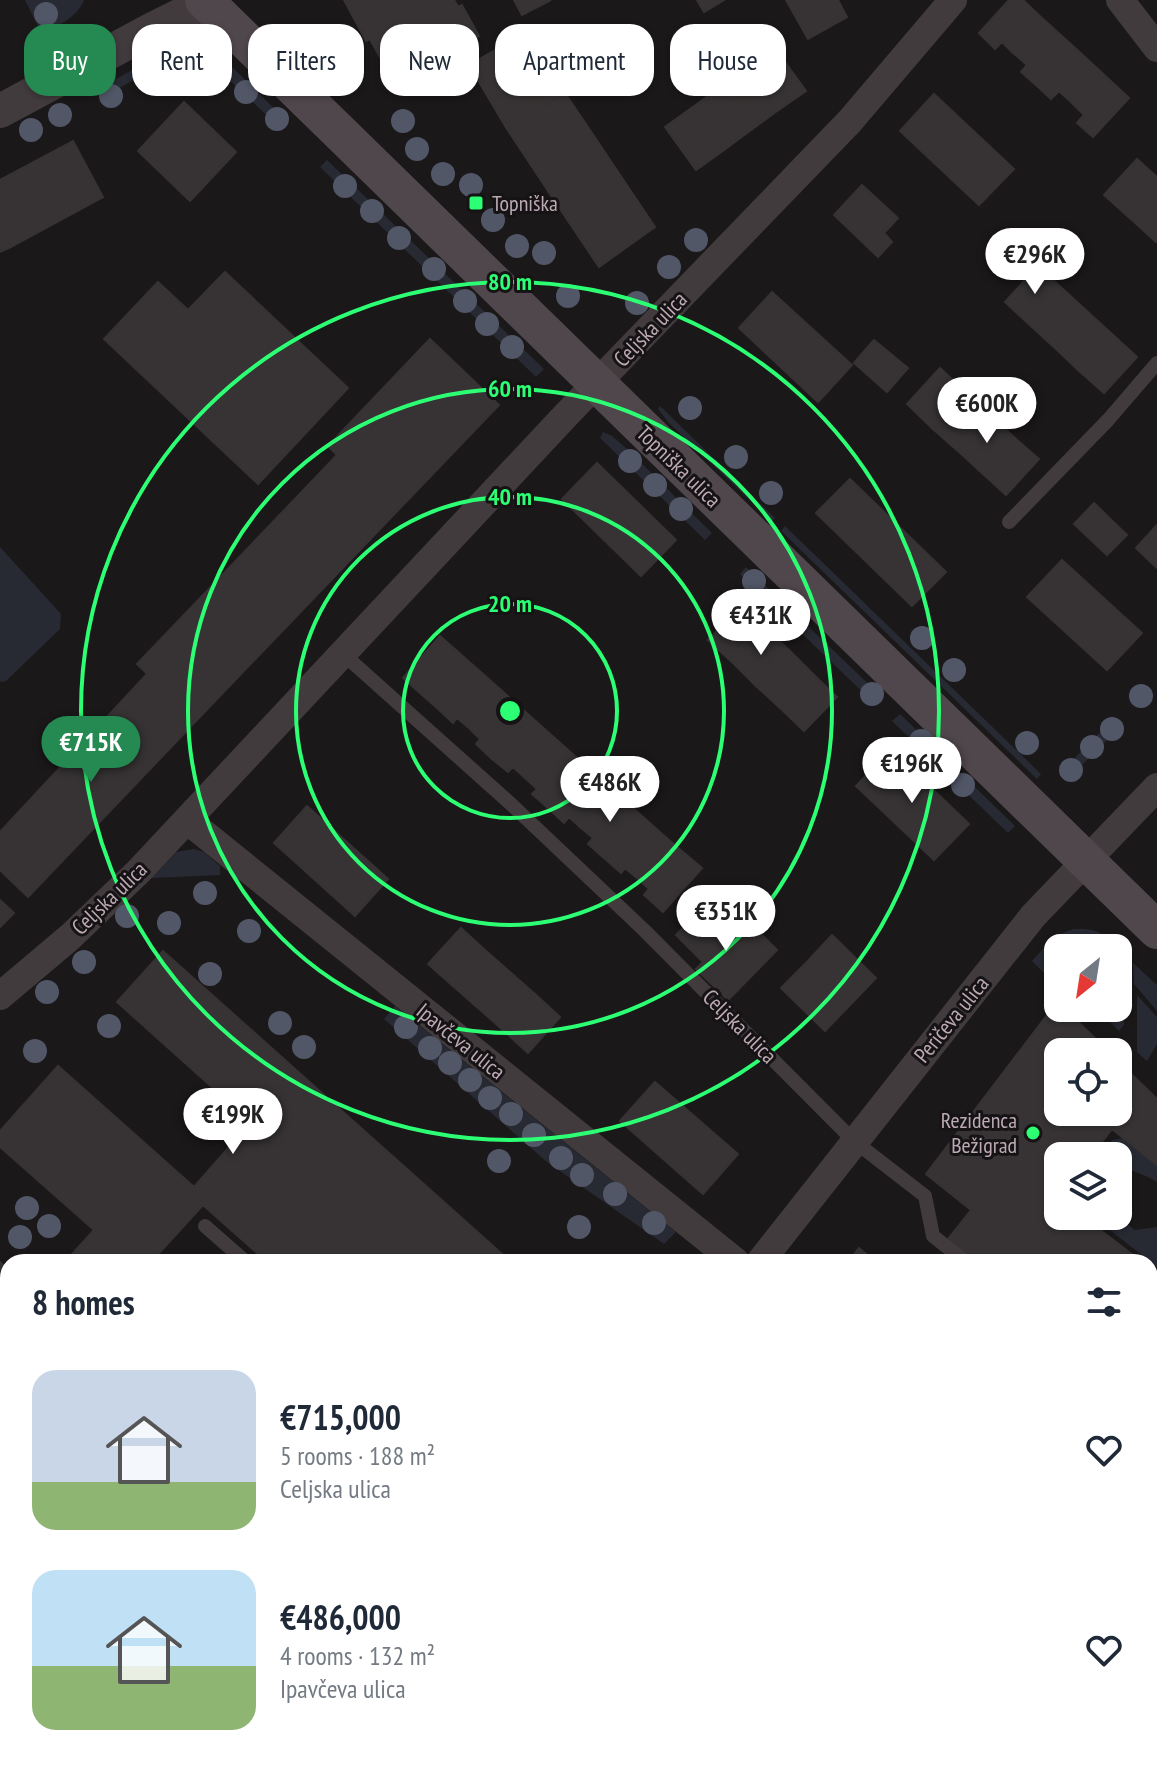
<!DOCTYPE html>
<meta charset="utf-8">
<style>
body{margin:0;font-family:"PT Sans Narrow",sans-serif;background:#f2f2f3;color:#1f2937;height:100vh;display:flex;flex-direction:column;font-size:30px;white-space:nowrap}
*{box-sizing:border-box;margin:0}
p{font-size:26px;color:#747a83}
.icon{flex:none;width:44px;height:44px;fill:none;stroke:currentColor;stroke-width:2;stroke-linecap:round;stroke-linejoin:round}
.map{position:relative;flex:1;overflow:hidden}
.panel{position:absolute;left:0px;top:1254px;width:1158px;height:514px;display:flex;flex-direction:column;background:#fff;border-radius:24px 24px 0 0;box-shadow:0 2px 6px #0004}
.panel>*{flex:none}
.hud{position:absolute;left:24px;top:24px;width:1110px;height:72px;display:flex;gap:16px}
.needle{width:52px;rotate:210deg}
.buttons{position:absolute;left:1044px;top:934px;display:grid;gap:16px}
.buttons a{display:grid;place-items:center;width:88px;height:88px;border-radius:16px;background:#fff;box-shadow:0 2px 6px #0004;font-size:40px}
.price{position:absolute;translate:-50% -68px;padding:0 18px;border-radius:28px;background:#fff;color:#222;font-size:26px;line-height:52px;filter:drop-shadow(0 2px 4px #0008)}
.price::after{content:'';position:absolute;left:50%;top:48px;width:24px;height:18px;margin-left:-12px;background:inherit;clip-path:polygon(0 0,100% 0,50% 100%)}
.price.active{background:#258952;color:#fff}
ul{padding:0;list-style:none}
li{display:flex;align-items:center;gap:24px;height:200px;padding:0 32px}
li span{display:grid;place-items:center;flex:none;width:224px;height:160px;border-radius:24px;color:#555}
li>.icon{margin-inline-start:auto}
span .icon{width:96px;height:96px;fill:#fffc;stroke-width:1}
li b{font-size:34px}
h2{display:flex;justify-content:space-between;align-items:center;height:96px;padding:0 32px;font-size:34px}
.tag{padding:0 28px;border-radius:24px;background:#fff;box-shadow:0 2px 6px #0004;font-size:28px;line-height:72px}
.tag.active{background:#258952;color:#fff}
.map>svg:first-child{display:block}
.green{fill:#282a33}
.building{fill:#373334;stroke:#373234;stroke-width:2}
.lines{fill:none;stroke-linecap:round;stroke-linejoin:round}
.service{stroke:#423b3e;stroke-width:14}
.minor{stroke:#423b3e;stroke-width:28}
.tertiary{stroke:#423b3e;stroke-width:34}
.secondary{stroke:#50474c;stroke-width:38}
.tree{fill:#525768}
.ring{fill:none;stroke:#2cff73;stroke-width:4}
.poi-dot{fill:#2cff73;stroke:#161314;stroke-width:3}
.labels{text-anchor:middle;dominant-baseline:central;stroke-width:6;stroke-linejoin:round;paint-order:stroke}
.poi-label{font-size:22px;fill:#bca9b5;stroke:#161314;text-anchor:start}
.street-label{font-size:22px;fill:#bca9b5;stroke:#161314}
.centre{fill:#2cff73;stroke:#161314;stroke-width:4}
.ring-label{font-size:24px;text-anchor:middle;font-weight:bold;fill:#2cff73;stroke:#161314;stroke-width:6;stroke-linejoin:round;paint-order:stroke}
</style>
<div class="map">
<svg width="1157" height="1767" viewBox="0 0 1157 1767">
<rect width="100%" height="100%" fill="#1b1819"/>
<!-- green -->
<path class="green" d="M25,0H84C77,18 58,25 42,34Z
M154,58L159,66L101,98L96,90Z
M228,63L286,120L279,127L220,71Z
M327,160L544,369L536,377L320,167Z
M660,406L775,518L772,521L669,423L658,409Z
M603,432L612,436L626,448L712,533L705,540L600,438Z
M785,526L1041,774L1037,779L781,531Z
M0,547L61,614L60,629L6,681L0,682Z
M746,567L880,695L873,702L740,574Z
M900,714L1015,826L1008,833L892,721Z
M1114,718L1121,726L1066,781L1059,774Z
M194,849L204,852L220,866V875L151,878L176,852Z
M1074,929C1101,928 1104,935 1123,952L1124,1025L1119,1031L1096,1008L1087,1016L1079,1008H1111L1117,1014L1121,1011L1118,1008V948H1058V987L1032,961C1045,947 1055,934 1074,929Z
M1133,963L1157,985V1011L1134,984Z
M1137,995L1157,1017V1044L1147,1061L1137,1052Z
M395,1006L676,1232L664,1244L547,1162L384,1019Z
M1123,1138L1157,1165V1182C1145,1174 1129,1171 1118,1162V1156H1113L1109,1145L1112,1140Z
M1092,1216H1117L1135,1230L1157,1227V1267Z
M1157,1577V1767H1017L1022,1760H1150V1586Z
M607,1760H668L675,1767H601Z
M862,1760H966L961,1767H857Z"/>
<!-- building -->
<path class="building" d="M344,0H454L458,7L462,5L479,36L423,66L430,78L400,94L370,39L366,41Z
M514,0H551L522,15Z
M697,0H724L704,12Z
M786,0H838L847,17L808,39Z
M1009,0H1023L1043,19L1012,52L1002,42L995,49L979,33Z
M1043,19L1073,46L1036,85L1021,72L1027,65L1012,52Z
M528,31L565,93L507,129L469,65Z
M1073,46L1100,71L1071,102L1059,91L1051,99L1036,85Z
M775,48L806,91L777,111L746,68Z
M746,68L777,111L751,130L720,87Z
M1100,71L1129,98L1093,137L1077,123L1084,115L1071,102Z
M720,87L751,130L724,150L693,107Z
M565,93L606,154L548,191L507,129Z
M934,94L1014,169L979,205L900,131Z
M184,102L236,152L190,201L138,151Z
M693,107L724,150L696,170L665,127Z
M73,141L103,197L11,247L0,226V180Z
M606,154L655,227L599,267L548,191Z
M1137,159L1157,177V193L1132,220L1104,195Z
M862,185L898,218L884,233L892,242L878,257L834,215Z
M1157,193V241L1156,242L1132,220Z
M0,226L11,247L0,252Z
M1038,266L1065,291L1032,327L1005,302Z
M225,272L348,388L258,484L104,339L158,282L188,310Z
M1065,291L1089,313L1056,349L1032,327Z
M772,292L852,365L818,402L739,328Z
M1089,313L1112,334L1078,370L1056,349Z
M1112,334L1137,357L1104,393L1078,370Z
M430,339L499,405L196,721L137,664L337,455L328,446Z
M874,340L908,368L887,392L854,363Z
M940,368L967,393L934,430L907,404Z
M967,393L991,416L958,451L934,430Z
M991,416L1016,439L983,474L958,451Z
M1016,439L1039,459L1006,495L983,474Z
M597,463L676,540L641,576L562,499Z
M850,479L946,572L912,606L816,513Z
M1094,503L1127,535L1107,555L1074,524Z
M1157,525V568L1136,548Z
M1062,560L1142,633L1107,670L1027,597Z
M742,605L766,628L733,663L708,640Z
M766,628L790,651L756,686L733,663Z
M440,636L474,666L437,708L403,678Z
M790,651L813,674L780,708L756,686Z
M474,666L501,690L468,727L457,718L453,723L437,708Z
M147,674L196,721L28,897L0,870V832Z
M813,674L837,697L804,731L780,708Z
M501,690L530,716L492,759L476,744L480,739L468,727Z
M530,716L558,741L525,778L513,767L508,772L492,759Z
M558,741L585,765L548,808L532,794L537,789L525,778Z
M891,749L969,824L934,860L856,786Z
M585,765L614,791L581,828L569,817L564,823L548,808Z
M614,791L642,816L604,858L588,844L593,838L581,828Z
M307,806L388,879L355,916L274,843Z
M642,816L670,841L637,878L625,868L621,873L604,858Z
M670,841L702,868L663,912L644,895L649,889L637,878Z
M0,900L14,913L0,927Z
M700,910L728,938L746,919L777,950L728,1000L696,969L703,962L676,935Z
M461,928L485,950L453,986L428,964Z
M832,935L876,978L851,1004L807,962Z
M485,950L510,972L478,1008L453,986Z
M163,951L511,1262H267L203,1205L151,1262H65L94,1230L0,1147V1131L58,1066L194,1187L251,1122L117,1002Z
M807,962L851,1004L825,1031L781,988Z
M510,972L535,994L503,1030L478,1008Z
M535,994L560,1017L528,1053L503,1030Z
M1057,1002L1058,1008H1064L1109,1052H1058V1112H1118V1061L1157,1099V1165L1112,1129L1091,1156H1058V1216H1082L1142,1262H978L948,1239L971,1210L926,1174Z
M655,1082L738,1154L703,1194L620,1121Z
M859,1248L876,1262H848Z
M0,1262L8,1269V1401L0,1393Z
M1150,1412L1157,1417V1467L1150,1476Z
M0,1586L8,1594V1644L0,1652Z
M86,1760H110L102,1767H93Z
M133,1760H172L175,1763L171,1767H140Z"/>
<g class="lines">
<!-- service -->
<path class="service" d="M1009,522L1108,420L1157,363
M342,653L512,805L644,930L854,1141L925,1196L933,1236L966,1262
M205,1226L246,1262
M1150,1310L1157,1301
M716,1760L721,1764"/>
<!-- minor -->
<path class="minor" d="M1120,0L1157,48
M187,820L736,1262
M0,996L70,937L138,872L567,414L850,121L953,0
M760,1262L1033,916L1157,787
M0,1747L8,1755"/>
<!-- tertiary -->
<path class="tertiary" d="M0,111L151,30L211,0"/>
<!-- secondary -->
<path class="secondary" d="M204,0L1157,930"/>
</g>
<!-- trees -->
<g class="tree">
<circle cx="46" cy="14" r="12"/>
<circle cx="54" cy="51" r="12"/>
<circle cx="246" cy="92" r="12"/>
<circle cx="111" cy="96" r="12"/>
<circle cx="60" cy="115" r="12"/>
<circle cx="277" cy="119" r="12"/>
<circle cx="403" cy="121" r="12"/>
<circle cx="31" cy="130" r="12"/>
<circle cx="417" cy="149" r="12"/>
<circle cx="443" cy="174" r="12"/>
<circle cx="471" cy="185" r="12"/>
<circle cx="345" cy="186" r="12"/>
<circle cx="372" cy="211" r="12"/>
<circle cx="493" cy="220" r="12"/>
<circle cx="399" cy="238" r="12"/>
<circle cx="696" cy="240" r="12"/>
<circle cx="517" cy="246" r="12"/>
<circle cx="544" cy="253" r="12"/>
<circle cx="669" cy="267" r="12"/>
<circle cx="434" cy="269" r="12"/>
<circle cx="568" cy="296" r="12"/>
<circle cx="465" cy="301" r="12"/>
<circle cx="637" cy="303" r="12"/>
<circle cx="487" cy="324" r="12"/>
<circle cx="512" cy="347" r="12"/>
<circle cx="690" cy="408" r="12"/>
<circle cx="736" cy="457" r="12"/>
<circle cx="630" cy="461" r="12"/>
<circle cx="655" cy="485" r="12"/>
<circle cx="771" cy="493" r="12"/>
<circle cx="681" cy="509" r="12"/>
<circle cx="754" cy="581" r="12"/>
<circle cx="796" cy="622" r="12"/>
<circle cx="922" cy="638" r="12"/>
<circle cx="954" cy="670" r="12"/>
<circle cx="872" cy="694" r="12"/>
<circle cx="1141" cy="696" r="12"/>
<circle cx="1112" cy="729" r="12"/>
<circle cx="921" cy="741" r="12"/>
<circle cx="1027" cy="743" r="12"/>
<circle cx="1092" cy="747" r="12"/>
<circle cx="1071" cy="770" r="12"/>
<circle cx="963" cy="785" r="12"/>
<circle cx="205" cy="893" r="12"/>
<circle cx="127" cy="916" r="12"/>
<circle cx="169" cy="923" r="12"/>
<circle cx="249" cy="931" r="12"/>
<circle cx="84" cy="962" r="12"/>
<circle cx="210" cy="974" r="12"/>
<circle cx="47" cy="992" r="12"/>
<circle cx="280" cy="1023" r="12"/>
<circle cx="109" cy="1026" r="12"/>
<circle cx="406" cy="1027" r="12"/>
<circle cx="304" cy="1047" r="12"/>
<circle cx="430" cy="1048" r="12"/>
<circle cx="35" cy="1051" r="12"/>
<circle cx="450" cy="1063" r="12"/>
<circle cx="470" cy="1080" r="12"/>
<circle cx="490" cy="1098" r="12"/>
<circle cx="511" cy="1114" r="12"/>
<circle cx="534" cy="1135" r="12"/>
<circle cx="561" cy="1158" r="12"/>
<circle cx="499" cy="1161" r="12"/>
<circle cx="582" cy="1175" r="12"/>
<circle cx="615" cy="1194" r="12"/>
<circle cx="27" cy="1208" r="12"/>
<circle cx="654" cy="1223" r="12"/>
<circle cx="49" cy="1226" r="12"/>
<circle cx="579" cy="1227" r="12"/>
<circle cx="20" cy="1237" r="12"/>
</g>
<!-- distance rings -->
<g class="ring">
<circle cx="510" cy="711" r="107"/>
<circle cx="510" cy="711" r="214"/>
<circle cx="510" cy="711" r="322"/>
<circle cx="510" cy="711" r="429"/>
</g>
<!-- markers -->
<g class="poi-dot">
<rect x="468" y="195" width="16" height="16" rx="4"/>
<circle cx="1033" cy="1133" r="8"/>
</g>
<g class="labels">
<!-- poi labels -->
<g class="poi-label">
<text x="492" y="203">Topniška</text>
<text x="1017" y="1120" text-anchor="end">Rezidenca<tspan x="1017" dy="25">Bežigrad</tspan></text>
</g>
<!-- street labels -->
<g class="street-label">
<text transform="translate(650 329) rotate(-46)">Celjska ulica</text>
<text transform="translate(679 466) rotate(44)">Topniška ulica</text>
<text transform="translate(109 898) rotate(-44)">Celjska ulica</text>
<text transform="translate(951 1019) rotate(-51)">Peričeva ulica</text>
<text transform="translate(740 1026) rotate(45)">Celjska ulica</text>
<text transform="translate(461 1041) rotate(39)">Ipavčeva ulica</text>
</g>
</g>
<circle cx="510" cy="711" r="12" class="centre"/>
<g class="ring-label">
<text x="510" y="290">80 m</text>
<text x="510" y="397">60 m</text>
<text x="510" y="505">40 m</text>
<text x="510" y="612">20 m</text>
</g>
</svg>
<div class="buttons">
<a><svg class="needle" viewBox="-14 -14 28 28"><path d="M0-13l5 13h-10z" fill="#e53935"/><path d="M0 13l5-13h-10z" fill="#747a83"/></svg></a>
<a><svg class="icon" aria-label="locate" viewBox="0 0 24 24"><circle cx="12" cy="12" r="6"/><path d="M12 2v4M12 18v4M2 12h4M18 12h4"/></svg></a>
<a><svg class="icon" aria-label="layers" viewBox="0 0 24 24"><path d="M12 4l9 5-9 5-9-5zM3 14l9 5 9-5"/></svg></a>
</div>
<b class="price" style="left:1035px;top:296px">€296K</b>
<b class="price" style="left:987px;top:445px">€600K</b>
<b class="price" style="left:761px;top:657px">€431K</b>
<b class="price active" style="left:91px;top:784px">€715K</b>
<b class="price" style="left:912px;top:805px">€196K</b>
<b class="price" style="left:610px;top:824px">€486K</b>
<b class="price" style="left:726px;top:953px">€351K</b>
<b class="price" style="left:233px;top:1156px">€199K</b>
<div class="hud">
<a class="tag active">Buy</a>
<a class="tag">Rent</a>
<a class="tag">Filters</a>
<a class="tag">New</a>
<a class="tag">Apartment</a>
<a class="tag">House</a>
</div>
<section class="panel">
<h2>8 homes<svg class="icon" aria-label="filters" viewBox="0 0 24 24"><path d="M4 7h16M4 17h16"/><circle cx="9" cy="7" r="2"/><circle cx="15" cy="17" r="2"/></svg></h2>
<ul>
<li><span style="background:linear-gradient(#c9d6e8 70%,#8fb573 0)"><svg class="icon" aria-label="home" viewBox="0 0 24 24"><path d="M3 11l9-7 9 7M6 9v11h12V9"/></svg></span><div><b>€715,000</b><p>5 rooms · 188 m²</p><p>Celjska ulica</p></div><svg class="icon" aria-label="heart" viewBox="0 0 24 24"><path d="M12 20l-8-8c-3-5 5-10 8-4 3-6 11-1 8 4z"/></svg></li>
<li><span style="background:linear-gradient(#bfe0f5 60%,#8fb573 0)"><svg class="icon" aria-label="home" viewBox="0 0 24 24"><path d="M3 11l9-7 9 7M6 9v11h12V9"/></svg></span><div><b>€486,000</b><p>4 rooms · 132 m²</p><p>Ipavčeva ulica</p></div><svg class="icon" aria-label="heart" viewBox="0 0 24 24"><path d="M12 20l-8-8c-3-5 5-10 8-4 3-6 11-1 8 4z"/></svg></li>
</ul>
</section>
</div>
